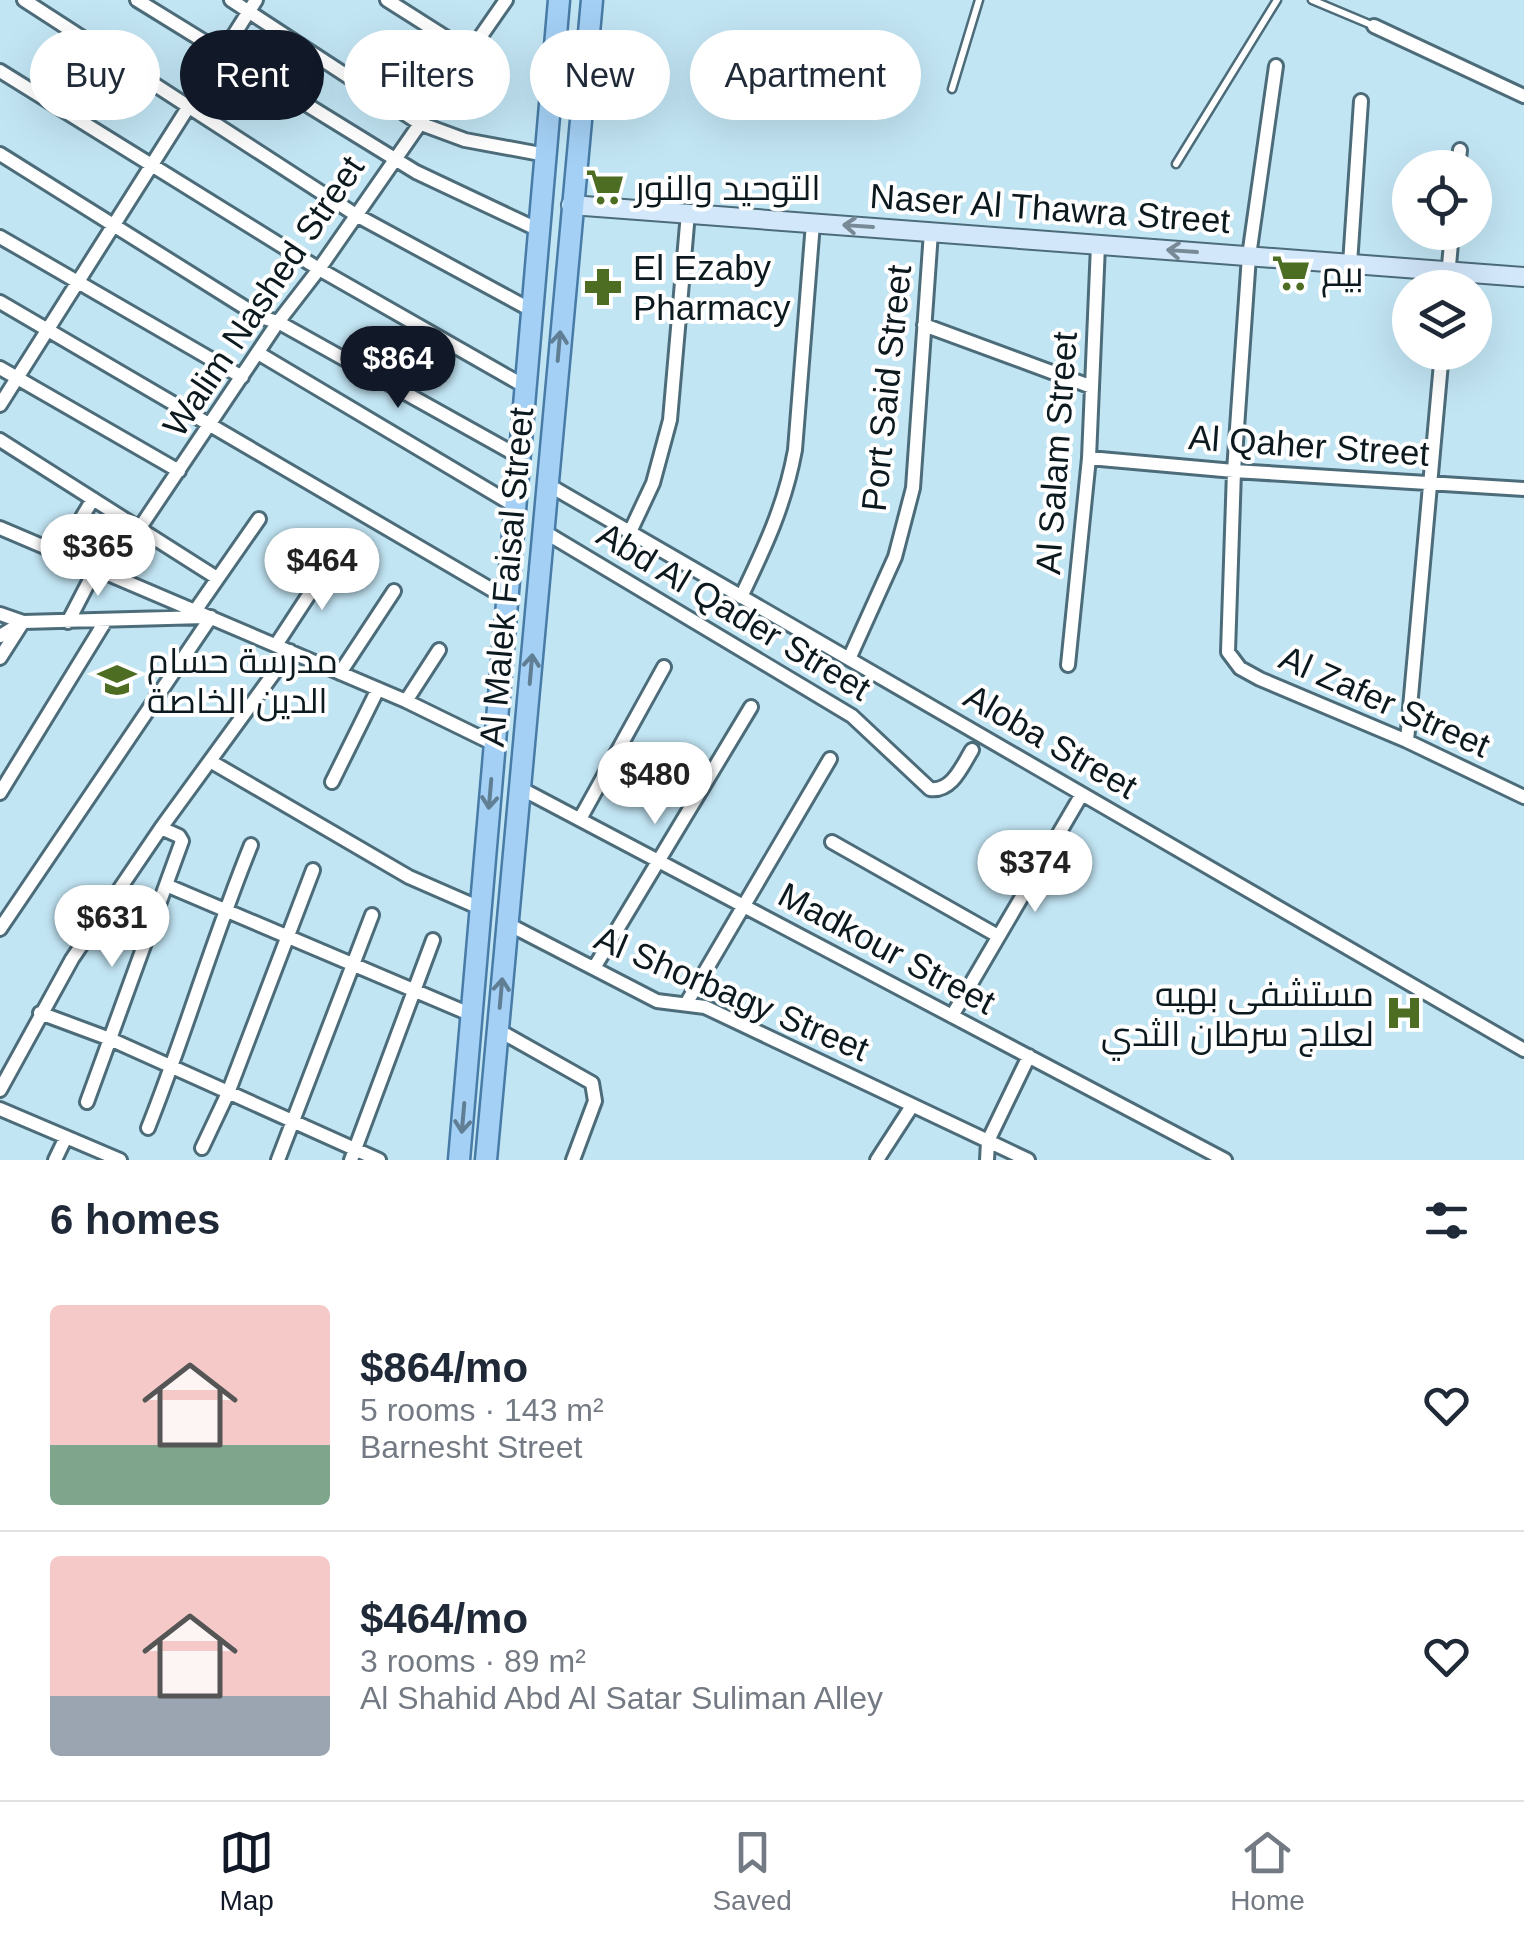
<!DOCTYPE html>
<meta charset="utf-8">
<style>
body{margin:0;font-family:Arial,Cairo,sans-serif;background:#f2f2f3;color:#1f2937;height:100vh;display:flex;flex-direction:column;font-size:38px;white-space:nowrap}
*{box-sizing:border-box;margin:0}
p{font-size:32px;color:#747a83}
.icon{flex:none;width:55px;height:55px;fill:none;stroke:currentColor;stroke-width:2;stroke-linecap:round;stroke-linejoin:round}
.map{position:relative;height:1160px;overflow:hidden}
.panel{display:flex;flex-direction:column;background:#fff;flex:1}
.panel>*{flex:none}
.guide{position:absolute;left:30px;top:30px;width:1000px;height:90px;display:flex;gap:20px}
.controls{position:absolute;left:1392px;top:150px;display:grid;gap:20px}
.controls a{display:grid;place-items:center;width:100px;height:100px;border-radius:50%;background:#fff;box-shadow:0 10px 40px #0002;font-size:50px}
.price{position:absolute;translate:-50% -85px;padding:0 22px;border-radius:35px;background:#fff;color:#222;font-size:32px;line-height:65px;filter:drop-shadow(0 2px 5px #0008)}
.price::after{content:'';position:absolute;left:50%;top:60px;width:30px;height:22px;margin-left:-15px;background:inherit;clip-path:polygon(0 0,100% 0,50% 100%)}
.price.active{background:#111827;color:#fff}
ul{padding:0;list-style:none}
li{display:flex;align-items:center;gap:30px;height:250px;padding:0 50px}
li+li{border-top:2px solid #e0e1e3}
li span{display:grid;place-items:center;flex:none;width:280px;height:200px;border-radius:10px;color:#555}
li>.icon{margin-inline-start:auto}
span .icon{width:120px;height:120px;fill:#fffc;stroke-width:1}
li b{font-size:42px}
h2{display:flex;justify-content:space-between;align-items:center;height:120px;padding:0 50px;font-size:42px}
.tag{padding:0 35px;border-radius:45px;background:#fff;box-shadow:0 10px 40px #0002;font-size:35px;line-height:90px}
.tag.active{background:#111827;color:#fff}
.menu{display:flex;justify-content:space-around;align-items:center;height:140px;border-top:2px solid #e0e1e3;background:#fff;font-size:28px;color:#747a83}
.menu a{display:grid;justify-items:center;gap:5px}
.menu .active{color:#111827}
.map>svg:first-child{display:block}
.lines{fill:none;stroke-linecap:round;stroke-linejoin:round}
.lane-casing{stroke:#4d6c7a;stroke-width:11}
.street-casing{stroke:#4d6c7a;stroke-width:18}
.secondary-casing{stroke:#4d6c7a;stroke-width:22}
.primary-casing{stroke:#487ba5;stroke-width:25}
.lane{stroke:#fff;stroke-width:6}
.street{stroke:#fff;stroke-width:12}
.secondary{stroke:#d2e7fa;stroke-width:18}
.primary{stroke:#a4d0f5;stroke-width:20}
.oneway{stroke:#798a97}
.oneway2{stroke:#607e94}
.labels{text-anchor:middle;dominant-baseline:central;stroke-width:8;stroke-linejoin:round;paint-order:stroke}
.poi-label{font-size:35px;fill:#0c191e;stroke:#fff;text-anchor:start}
.street-label{font-size:35px;fill:#0c191e;stroke:#fff}
</style>
<div class="map">
<svg width="1524" height="1160" viewBox="0 0 1524 1160">
<rect width="100%" height="100%" fill="#c2e5f4"/>
<g class="lines">
<!-- lane casing -->
<g class="lane-casing">
<path id="lane" d="M1312,0L1374,26
M952,89L979,0
M1176,164L1277,0"/>
</g>
<!-- street casing -->
<g class="street-casing">
<path id="street" d="M24,0L356,215L533,311
M137,0L416,172L539,230
M231,0L419,123L465,140L546,155
M387,0L469,52
M1374,26L1524,96
M1276,66L1249,256L1234,471L1228,652L1240,668L1260,679L1407,741L1524,797
M0,71L319,269L526,387
M0,154L260,317L278,322L520,457
M1458,168L1460,150
M0,237L242,377
M1350,264L1361,101
M1447,288L1452,232
M0,302L506,598
M924,325L1092,387
M258,353L515,506
M0,368L179,471
M0,405L256,0
M0,440L217,578
M1089,458L1234,471L1524,489
M547,484L1524,1050
M0,528L406,701L494,744
M139,529L278,322L319,269L506,0
M543,531L852,716L930,789C952,792 962,766 972,750
M630,532L653,483L670,420L688,213
M60,554L93,499
M741,597C765,547 785,505 795,450L813,223
M195,611L259,519
M0,614L23,622L0,658
M68,622L95,570
M0,636L23,622L204,617
M276,645L333,558
M849,659L895,557L913,488L931,232
M1068,665L1089,458L1098,245
M340,673L394,591
M406,701L439,650
M1407,741L1442,352
M210,761L409,877L480,908
M332,782L378,689
M520,788L1225,1160
M0,793L106,620
M580,819L664,667
M832,842L998,936
M166,885L472,1015
M508,924L657,1001L705,1007L1028,1160
M0,929L211,617
M594,968L751,707
M686,1004L830,759
M40,1013L110,1039L379,1160
M952,1016L1082,794
M498,1030L592,1083L595,1101L573,1160
M0,1090L72,959L161,828L290,651
M87,1102L182,841L179,836L161,828
M0,1109L120,1160
M148,1128C185,1035 213,938 251,845
M202,1148L228,1093L313,870
M55,1160L66,1137
M278,1160L372,915
M351,1160L433,940
M877,1160L912,1106
M987,1160L988,1141L1029,1056"/>
</g>
<!-- secondary casing -->
<g class="secondary-casing">
<path id="secondary" d="M571,205L1524,277"/>
</g>
<!-- primary casing -->
<g class="primary-casing">
<path id="primary" d="M459,1160L559,0
M486,1160L592,0"/>
</g>
<!-- lane -->
<use href="#lane" class="lane"/>
<!-- street -->
<use href="#street" class="street"/>
<!-- secondary -->
<use href="#secondary" class="secondary"/>
<!-- primary -->
<use href="#primary" class="primary"/>
</g>
<!-- one-way arrows -->
<defs><path id="oneway-shaft" d="M-6 0H5M1.5-3L5.5 0L1.5 3" fill="none" stroke-width="1.6" stroke-linecap="round" stroke-linejoin="round" transform="scale(2.5)"/></defs>
<g class="oneway">
<use href="#oneway-shaft" transform="translate(858 226) rotate(-176)"/>
<use href="#oneway-shaft" transform="translate(1182 251) rotate(-176)"/>
</g>
<g class="oneway2">
<use href="#oneway-shaft" transform="translate(559 346) rotate(-85)"/>
<use href="#oneway-shaft" transform="translate(531 669) rotate(-85)"/>
<use href="#oneway-shaft" transform="translate(490 794) rotate(95)"/>
<use href="#oneway-shaft" transform="translate(501 993) rotate(-85)"/>
<use href="#oneway-shaft" transform="translate(463 1118) rotate(95)"/>
</g>
<!-- icons -->
<defs>
<g id="supermarket-bare" transform="scale(3)"><path d="M-6-5.5h2.5l.6 2H6L4.5 2H-2.5L-4.4-4H-6ZM-1.5 3.2a1.3 1.3 0 1 0 .1 0ZM3 3.2a1.3 1.3 0 1 0 .1 0Z" fill="#4d6d23" stroke="#fff" stroke-width="2.5" paint-order="stroke"/></g>
<g id="pharmacy-bare" transform="scale(3)"><path d="M-2-6h4v4h4v4h-4v4h-4v-4h-4v-4h4Z" fill="#4d6d23" stroke="#fff" stroke-width="2.5" paint-order="stroke"/></g>
<g id="school-bare" transform="scale(3)"><path d="M0-5L7-2L0 1L-7-2ZM-4 1L0 2.5L4 1V4Q0 6-4 4Z" fill="#4d6d23" stroke="#fff" stroke-width="2.5" paint-order="stroke"/></g>
<g id="hospital-bare" transform="scale(3)"><path d="M-5-5h3v3.5h4V-5h3V5h-3V1.5h-4V5h-3Z" fill="#4d6d23" stroke="#fff" stroke-width="2.5" paint-order="stroke"/></g>
</defs>
<g fill-rule="evenodd">
<use href="#supermarket-bare" x="605" y="187"/>
<use href="#supermarket-bare" x="1291" y="273"/>
<use href="#pharmacy-bare" x="603" y="287"/>
<use href="#school-bare" x="117" y="680"/>
<use href="#hospital-bare" x="1404" y="1013"/>
</g>
<g class="labels">
<!-- poi labels -->
<g class="poi-label">
<text x="635" y="187">التوحيد والنور</text>
<text x="633" y="267">El Ezaby<tspan x="633" dy="40">Pharmacy</tspan></text>
<text x="1321" y="273">بيم</text>
<text x="147" y="660">مدرسة حسام<tspan x="147" dy="40">الدين الخاصة</tspan></text>
<text x="1374" y="993" text-anchor="end">مستشفى بهيه<tspan x="1374" dy="40">لعلاج سرطان الثدي</tspan></text>
</g>
<!-- street labels -->
<g class="street-label">
<text transform="translate(1050 208) rotate(4)">Naser Al Thawra Street</text>
<text transform="translate(263 296) rotate(-56)">Walim Nashed Street</text>
<text transform="translate(886 388) rotate(-84)">Port Said Street</text>
<text transform="translate(1309 445) rotate(4)">Al Qaher Street</text>
<text transform="translate(1056 453) rotate(-86)">Al Salam Street</text>
<text transform="translate(506 577) rotate(-85)">Al Malek Faisal Street</text>
<text transform="translate(734 611) rotate(31)">Abd Al Qader Street</text>
<text transform="translate(1385 701) rotate(24)">Al Zafer Street</text>
<text transform="translate(1051 741) rotate(30)">Aloba Street</text>
<text transform="translate(887 948) rotate(28)">Madkour Street</text>
<text transform="translate(732 993) rotate(23)">Al Shorbagy Street</text>
</g>
</g>
</svg>
<div class="controls">
<a><svg class="icon" aria-label="locate" viewBox="0 0 24 24"><circle cx="12" cy="12" r="6"/><path d="M12 2v4M12 18v4M2 12h4M18 12h4"/></svg></a>
<a><svg class="icon" aria-label="layers" viewBox="0 0 24 24"><path d="M12 4l9 5-9 5-9-5zM3 14l9 5 9-5"/></svg></a>
</div>
<b class="price active" style="left:398px;top:411px">$864</b>
<b class="price" style="left:98px;top:599px">$365</b>
<b class="price" style="left:322px;top:613px">$464</b>
<b class="price" style="left:655px;top:827px">$480</b>
<b class="price" style="left:1035px;top:915px">$374</b>
<b class="price" style="left:112px;top:970px">$631</b>
<div class="guide">
<a class="tag">Buy</a>
<a class="tag active">Rent</a>
<a class="tag">Filters</a>
<a class="tag">New</a>
<a class="tag">Apartment</a>
</div>
</div>
<section class="panel">
<h2>6 homes<svg class="icon" aria-label="filters" viewBox="0 0 24 24"><path d="M4 7h16M4 17h16"/><circle cx="9" cy="7" r="2"/><circle cx="15" cy="17" r="2"/></svg></h2>
<ul>
<li><span style="background:linear-gradient(#f6c9c9 70%,#7fa58c 0)"><svg class="icon" aria-label="home" viewBox="0 0 24 24"><path d="M3 11l9-7 9 7M6 9v11h12V9"/></svg></span><div><b>$864/mo</b><p>5 rooms · 143 m²</p><p>Barnesht Street</p></div><svg class="icon" aria-label="heart" viewBox="0 0 24 24"><path d="M12 20l-8-8c-3-5 5-10 8-4 3-6 11-1 8 4z"/></svg></li>
<li><span style="background:linear-gradient(#f6c9c9 70%,#9aa5b1 0)"><svg class="icon" aria-label="home" viewBox="0 0 24 24"><path d="M3 11l9-7 9 7M6 9v11h12V9"/></svg></span><div><b>$464/mo</b><p>3 rooms · 89 m²</p><p>Al Shahid Abd Al Satar Suliman Alley</p></div><svg class="icon" aria-label="heart" viewBox="0 0 24 24"><path d="M12 20l-8-8c-3-5 5-10 8-4 3-6 11-1 8 4z"/></svg></li>
</ul>
</section>
<nav class="menu">
<a class="active"><svg class="icon" aria-label="map" viewBox="0 0 24 24"><path d="M3 6l6-2 6 2 6-2v14l-6 2-6-2-6 2zM9 4v14M15 6v14"/></svg>Map</a>
<a><svg class="icon" aria-label="saved" viewBox="0 0 24 24"><path d="M7 4h10v16l-5-4-5 4z"/></svg>Saved</a>
<a><svg class="icon" aria-label="home" viewBox="0 0 24 24"><path d="M3 11l9-7 9 7M6 9v11h12V9"/></svg>Home</a>
</nav>
